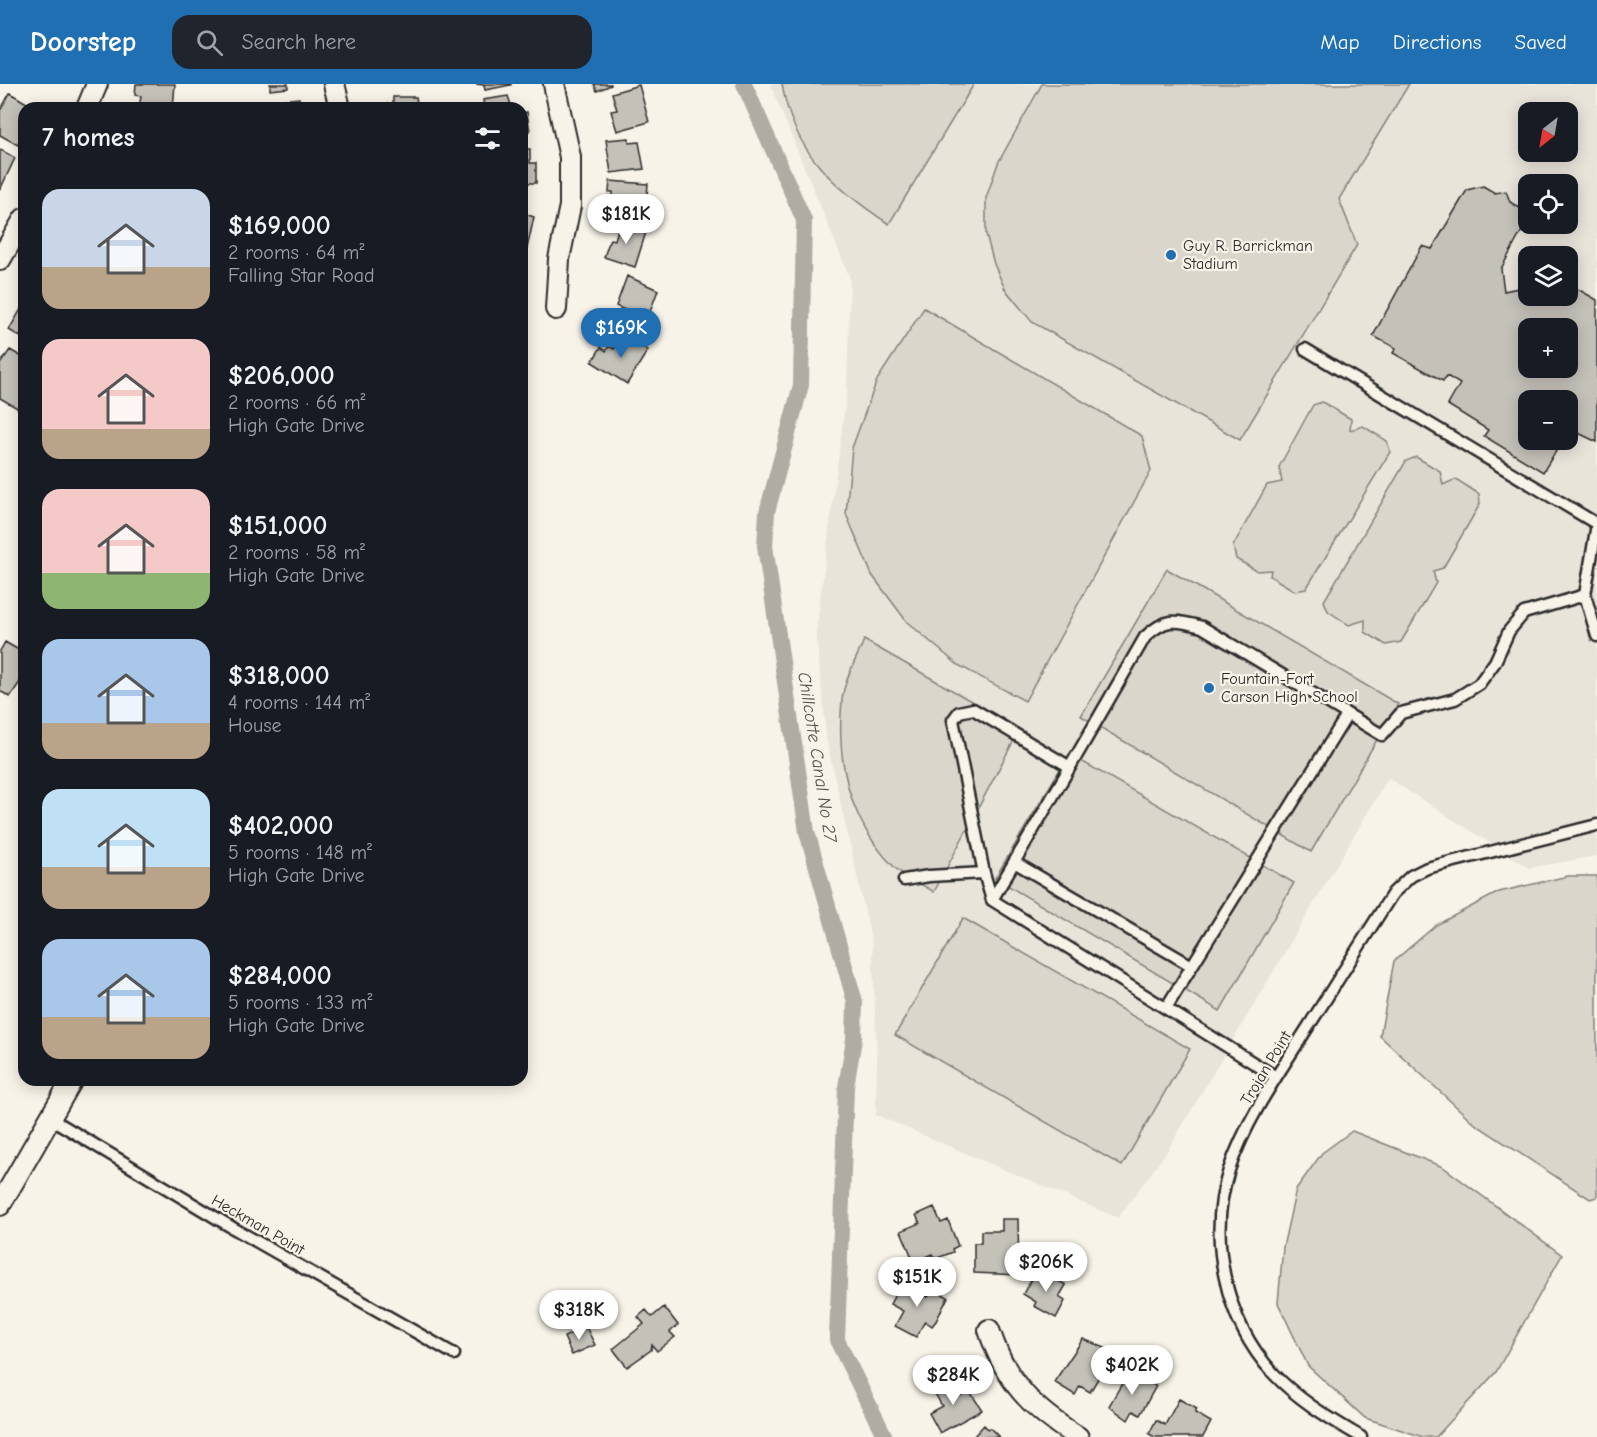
<!DOCTYPE html>
<meta charset="utf-8">
<style>
body{margin:0;font-family:"Comic Neue",sans-serif;background:#20242c;color:#f1f3f6;height:100vh;display:flex;flex-direction:column;font-size:22px;white-space:nowrap}
*{box-sizing:border-box;margin:0}
p{font-size:20px;color:#9ea1a6}
.icon{flex:none;width:33px;height:33px;fill:none;stroke:currentColor;stroke-width:2;stroke-linecap:round;stroke-linejoin:round}
.map{position:relative;flex:1;overflow:hidden}
.side{position:absolute;left:18px;top:18px;width:510px;height:984px;display:flex;flex-direction:column;background:#171b24;border-radius:18px;box-shadow:0 3px 15px #0003}
.side>*{flex:none}
.needle{width:39px;rotate:211deg}
.buttons{position:absolute;left:1518px;top:18px;display:grid;gap:12px}
.buttons a{display:grid;place-items:center;width:60px;height:60px;border-radius:12px;background:#171b24;box-shadow:0 3px 15px #0003;font-size:30px}
.price{position:absolute;translate:-50% -51px;padding:0 14px;border-radius:21px;background:#fff;color:#222;font-size:20px;line-height:39px;filter:drop-shadow(0 2px 3px #0008)}
.price::after{content:'';position:absolute;left:50%;top:36px;width:18px;height:14px;margin-left:-9px;background:inherit;clip-path:polygon(0 0,100% 0,50% 100%)}
.price.selected{background:#1f6fb2;color:#fff}
ul{padding:0;list-style:none}
li{display:flex;align-items:center;gap:18px;height:150px;padding:0 24px}
li span{display:grid;place-items:center;flex:none;width:168px;height:120px;border-radius:18px;color:#555}
li>.icon{margin-inline-start:auto}
span .icon{width:72px;height:72px;fill:#fffc;stroke-width:1}
li b{font-size:26px}
h2{display:flex;justify-content:space-between;align-items:center;height:72px;padding:0 24px;font-size:26px}
header{display:flex;align-items:center;gap:36px;box-sizing:border-box;height:84px;padding:0 30px;background:#1f6fb2;color:#fff}
header strong{font-size:28px}
nav{display:flex;gap:33px;margin-inline-start:auto;font-size:21px}
.search{width:420px;height:54px;background:#20242c;display:flex;align-items:center;gap:15px;box-sizing:border-box;padding:0 21px;border-radius:18px;color:#9ea1a6;font-size:22px}
.map>svg:first-child{display:block}
.built{fill:#e8e4da;fill-rule:evenodd}
.green{fill:#dad6cc;stroke:#82807c;stroke-width:1.5}
.lines{fill:none;stroke-linecap:round;stroke-linejoin:round}
.canal{stroke:#afaca4;stroke-width:16}
.building{fill:#c4c1b9;stroke:#2b2b2b;stroke-width:1.5;fill-rule:evenodd}
.lane-casing{stroke:#2b2b2b;stroke-width:15}
.street-casing{stroke:#2b2b2b;stroke-width:24}
.lane{stroke:#f7f3e8;stroke-width:10}
.street{stroke:#f7f3e8;stroke-width:20}
.poi-dot{fill:#1f6fb2;stroke:#f7f3e8;stroke-width:2}
.labels{text-anchor:middle;dominant-baseline:central;stroke-width:4.5;stroke-linejoin:round;paint-order:stroke}
.poi-label{font-size:16px;fill:#2b2b2b;stroke:#f7f3e8;text-anchor:start}
.street-label{font-size:16px;fill:#2b2b2b;stroke:#f7f3e8}
.water-label{font-size:18px;font-style:italic;fill:#53524f;stroke:#f7f3e8}
</style>
<header>
<strong>Doorstep</strong>
<div class="search"><svg class="icon" aria-label="search" viewBox="0 0 24 24"><circle cx="10" cy="10" r="6"/><path d="M15 15l6 6"/></svg>Search here</div>
<nav><a>Map</a><a>Directions</a><a>Saved</a></nav>
</header>
<div class="map">
<svg width="1597" height="1353" viewBox="0 0 1597 1353">
<rect width="100%" height="100%" fill="#f7f3e8"/>
<filter id="ink" filterUnits="userSpaceOnUse"><feTurbulence type="fractalNoise" baseFrequency=".0167" numOctaves="2"/><feDisplacementMap in="SourceGraphic" scale="12" xChannelSelector="R" yChannelSelector="G"/><feConvolveMatrix kernelMatrix="1 2 1 2 8 2 1 2 1" color-interpolation-filters="sRGB"/></filter>
<g filter="url(#ink)">
<!-- built -->
<path class="built" d="M770,0H1597V772L1529,784L1388,694L1166,1069L1118,1134L876,1031L877,974L872,859L827,659L816,548L847,306L850,194ZM1528,28H1568V68H1528ZM1528,100H1568V140H1528ZM1528,172H1568V212H1528ZM1528,244H1568V284H1528ZM1528,316H1568V356H1528Z"/>
<!-- green -->
<path class="green" d="M782,0H974L889,140C834,104 793,68 782,0Z
M1042,0H1409L1339,115L1357,161L1240,356L1032,238L1005,205L994,180L986,150V114L998,79Z
M924,224L1142,352L1151,387L1025,617L958,581L907,538L872,491L846,430L852,364L877,296Z
M1322,318L1351,335L1350,346L1363,342L1387,357L1390,368L1306,505L1295,507L1270,492L1271,486L1257,487L1236,475L1233,462L1267,401L1282,398L1279,383L1313,321Z
M1416,373L1440,387L1443,401L1456,395L1479,410L1480,420L1443,484L1433,487L1436,499L1401,558L1386,561L1365,548V536L1349,541L1328,527L1324,517L1406,377Z
M1167,485L1398,620L1311,768L1081,632Z
M864,556L1008,638L1013,658L934,808C922,800 906,794 895,784C849,738 836,679 842,616C844,596 857,574 864,556Z
M1069,670L1294,799L1220,927L995,794Z
M1568,792H1597V1113L1590,1115L1475,1040L1380,952L1394,877L1436,841L1499,808Z
M963,834L1190,965L1122,1082L895,951Z
M1352,1047L1443,1083L1562,1171L1496,1288L1436,1353H1423L1365,1334L1308,1282L1278,1219L1283,1163L1296,1105L1322,1069Z"/>
<g class="lines">
<!-- canal -->
<path class="canal" d="M744,0L804,136L801,301L767,428L765,462L807,748L855,918L854,955L846,1003L837,1256L885,1353"/>
</g>
<!-- building -->
<path class="building" d="M136,0H175L173,24H139L141,12L135,11Z
M270,0H288V4L270,6Z
M476,0H511V1L485,6L484,1Z
M594,0H611V1L597,7Z
M639,1L649,38L617,47L611,27L617,26L612,9Z
M10,9L35,24H24V55L18,61L0,51V27Z
M508,12L512,24H484L483,16Z
M393,13H416L418,24H388V20H393Z
M299,14L303,24H272L271,17Z
M527,28L530,47L522,48V29Z
M629,54V59L639,58L644,85L611,89L606,56Z
M522,65H530V79H536V99H522Z
M1,66L15,74L0,106V67Z
M610,97L648,100L647,112L639,111L638,121L644,124L642,133L605,129L607,112H613V108H609Z
M1483,102L1495,109L1506,107L1510,118L1520,124L1525,141L1501,185L1504,207L1528,202V212H1568L1569,200L1597,216V358L1570,345L1568,348V316H1528V356H1563L1543,388L1484,352L1488,346L1448,321L1460,300L1447,292L1443,297L1393,269L1396,264L1373,252L1422,162L1432,165L1467,106ZM1528,244H1568V284H1528Z
M522,129L534,133L526,169L522,168Z
M620,139L646,148L635,183L604,173L610,155L615,156Z
M627,192L658,206L647,236L616,222Z
M24,220V255L9,246Z
M624,252L648,266L627,300L592,278L601,263L606,267L609,262L614,265Z
M10,266L24,274V328L0,314V280Z
M5,558L24,569L21,588L24,592L10,613L0,607V567Z
M934,1123L941,1139L948,1136L958,1162L952,1165L953,1168L935,1175L933,1170L914,1178L901,1147L920,1139L916,1131Z
M1002,1135H1018L1019,1191L974,1189V1159H981V1147H1002Z
M1037,1185L1066,1201L1059,1213L1065,1217L1056,1234L1034,1222L1036,1218L1023,1210Z
M902,1198L928,1213L933,1205L948,1213L936,1237L932,1242L925,1237L916,1253L895,1242L903,1227L890,1220Z
M664,1223L678,1241L670,1248L675,1253L657,1267L652,1261L651,1266L627,1283L613,1265L644,1240L638,1233L646,1226L652,1233Z
M586,1243L595,1261L572,1271L564,1253Z
M1083,1255L1110,1266L1112,1271L1090,1308L1080,1302L1075,1311L1054,1298Z
M1128,1289L1156,1302L1140,1331L1133,1327L1128,1336L1109,1322Z
M953,1295L957,1298L962,1311L969,1306L982,1326L940,1349L929,1329L942,1322L933,1306Z
M1179,1315L1197,1325L1195,1329L1211,1338L1203,1353H1155L1149,1350L1156,1336L1165,1341Z
M984,1341L988,1345L990,1344L999,1353H973Z"/>
<g class="lines">
<!-- lane casing -->
<g class="lane-casing">
<path id="lane" d="M1305,265L1597,440L1585,511L1597,552
M1070,683L1145,553C1165,534 1175,535 1202,543L1382,651L1401,629L1455,615L1479,600L1495,578L1509,547L1524,529L1585,511
M1014,778L1192,882
M904,796L929,792L984,789
M992,816L1070,683L973,625L959,628L953,636L984,789L992,816L1276,993
M1166,924L1347,631
M50,1034L233,1144L454,1270
M1361,1353C1331,1335 1298,1316 1273,1289C1225,1237 1207,1153 1229,1086C1245,1039 1274,996 1301,954C1332,906 1362,857 1393,809L1411,792L1427,784L1597,741"/>
</g>
<!-- street casing -->
<g class="street-casing">
<path id="street" d="M334,0L340,24
M554,0L570,73V122L559,175L556,225
M87,24L97,0
M0,176L24,135
M0,1121L72,996
M989,1246C1006,1298 1032,1325 1078,1353"/>
</g>
<!-- lane -->
<use href="#lane" class="lane"/>
<!-- street -->
<use href="#street" class="street"/>
</g>
</g>
<!-- markers -->
<g class="poi-dot">
<circle cx="1171" cy="171" r="6"/>
<circle cx="1209" cy="604" r="6"/>
</g>
<g class="labels">
<!-- poi labels -->
<g class="poi-label">
<text x="1183" y="162">Guy R. Barrickman<tspan x="1183" dy="18">Stadium</tspan></text>
<text x="1221" y="595">Fountain-Fort<tspan x="1221" dy="18">Carson High School</tspan></text>
</g>
<!-- street labels -->
<g class="street-label">
<text transform="translate(1266 984) rotate(-59)">Trojan Point</text>
<text transform="translate(258 1141) rotate(30)">Heckman Point</text>
</g>
<!-- water labels -->
<g class="water-label">
<text transform="translate(817 673) rotate(81)">Chillcotte Canal No 27</text>
</g>
</g>
</svg>
<div class="buttons">
<a><svg class="needle" viewBox="-14 -14 28 28"><path d="M0-13l5 13h-10z" fill="#e53935"/><path d="M0 13l5-13h-10z" fill="#9ea1a6"/></svg></a>
<a><svg class="icon" aria-label="locate" viewBox="0 0 24 24"><circle cx="12" cy="12" r="6"/><path d="M12 2v4M12 18v4M2 12h4M18 12h4"/></svg></a>
<a><svg class="icon" aria-label="layers" viewBox="0 0 24 24"><path d="M12 4l9 5-9 5-9-5zM3 14l9 5 9-5"/></svg></a>
<a>+</a>
<a>−</a>
</div>
<b class="price" style="left:626px;top:161px">$181K</b>
<b class="price selected" style="left:621px;top:275px">$169K</b>
<b class="price" style="left:1046px;top:1209px">$206K</b>
<b class="price" style="left:917px;top:1224px">$151K</b>
<b class="price" style="left:579px;top:1257px">$318K</b>
<b class="price" style="left:1132px;top:1312px">$402K</b>
<b class="price" style="left:953px;top:1322px">$284K</b>
<section class="side">
<h2>7 homes<svg class="icon" aria-label="filters" viewBox="0 0 24 24"><path d="M4 7h16M4 17h16"/><circle cx="9" cy="7" r="2"/><circle cx="15" cy="17" r="2"/></svg></h2>
<ul>
<li><span style="background:linear-gradient(#c9d6e8 65%,#b9a48a 0)"><svg class="icon" aria-label="home" viewBox="0 0 24 24"><path d="M3 11l9-7 9 7M6 9v11h12V9"/></svg></span><div><b>$169,000</b><p>2 rooms · 64 m²</p><p>Falling Star Road</p></div></li>
<li><span style="background:linear-gradient(#f6c9c9 75%,#b9a48a 0)"><svg class="icon" aria-label="home" viewBox="0 0 24 24"><path d="M3 11l9-7 9 7M6 9v11h12V9"/></svg></span><div><b>$206,000</b><p>2 rooms · 66 m²</p><p>High Gate Drive</p></div></li>
<li><span style="background:linear-gradient(#f6c9c9 70%,#8fb573 0)"><svg class="icon" aria-label="home" viewBox="0 0 24 24"><path d="M3 11l9-7 9 7M6 9v11h12V9"/></svg></span><div><b>$151,000</b><p>2 rooms · 58 m²</p><p>High Gate Drive</p></div></li>
<li><span style="background:linear-gradient(#a9c7e8 70%,#b9a48a 0)"><svg class="icon" aria-label="home" viewBox="0 0 24 24"><path d="M3 11l9-7 9 7M6 9v11h12V9"/></svg></span><div><b>$318,000</b><p>4 rooms · 144 m²</p><p>House</p></div></li>
<li><span style="background:linear-gradient(#bfe0f5 65%,#b9a48a 0)"><svg class="icon" aria-label="home" viewBox="0 0 24 24"><path d="M3 11l9-7 9 7M6 9v11h12V9"/></svg></span><div><b>$402,000</b><p>5 rooms · 148 m²</p><p>High Gate Drive</p></div></li>
<li><span style="background:linear-gradient(#a9c7e8 65%,#b9a48a 0)"><svg class="icon" aria-label="home" viewBox="0 0 24 24"><path d="M3 11l9-7 9 7M6 9v11h12V9"/></svg></span><div><b>$284,000</b><p>5 rooms · 133 m²</p><p>High Gate Drive</p></div></li>
</ul>
</section>
</div>
